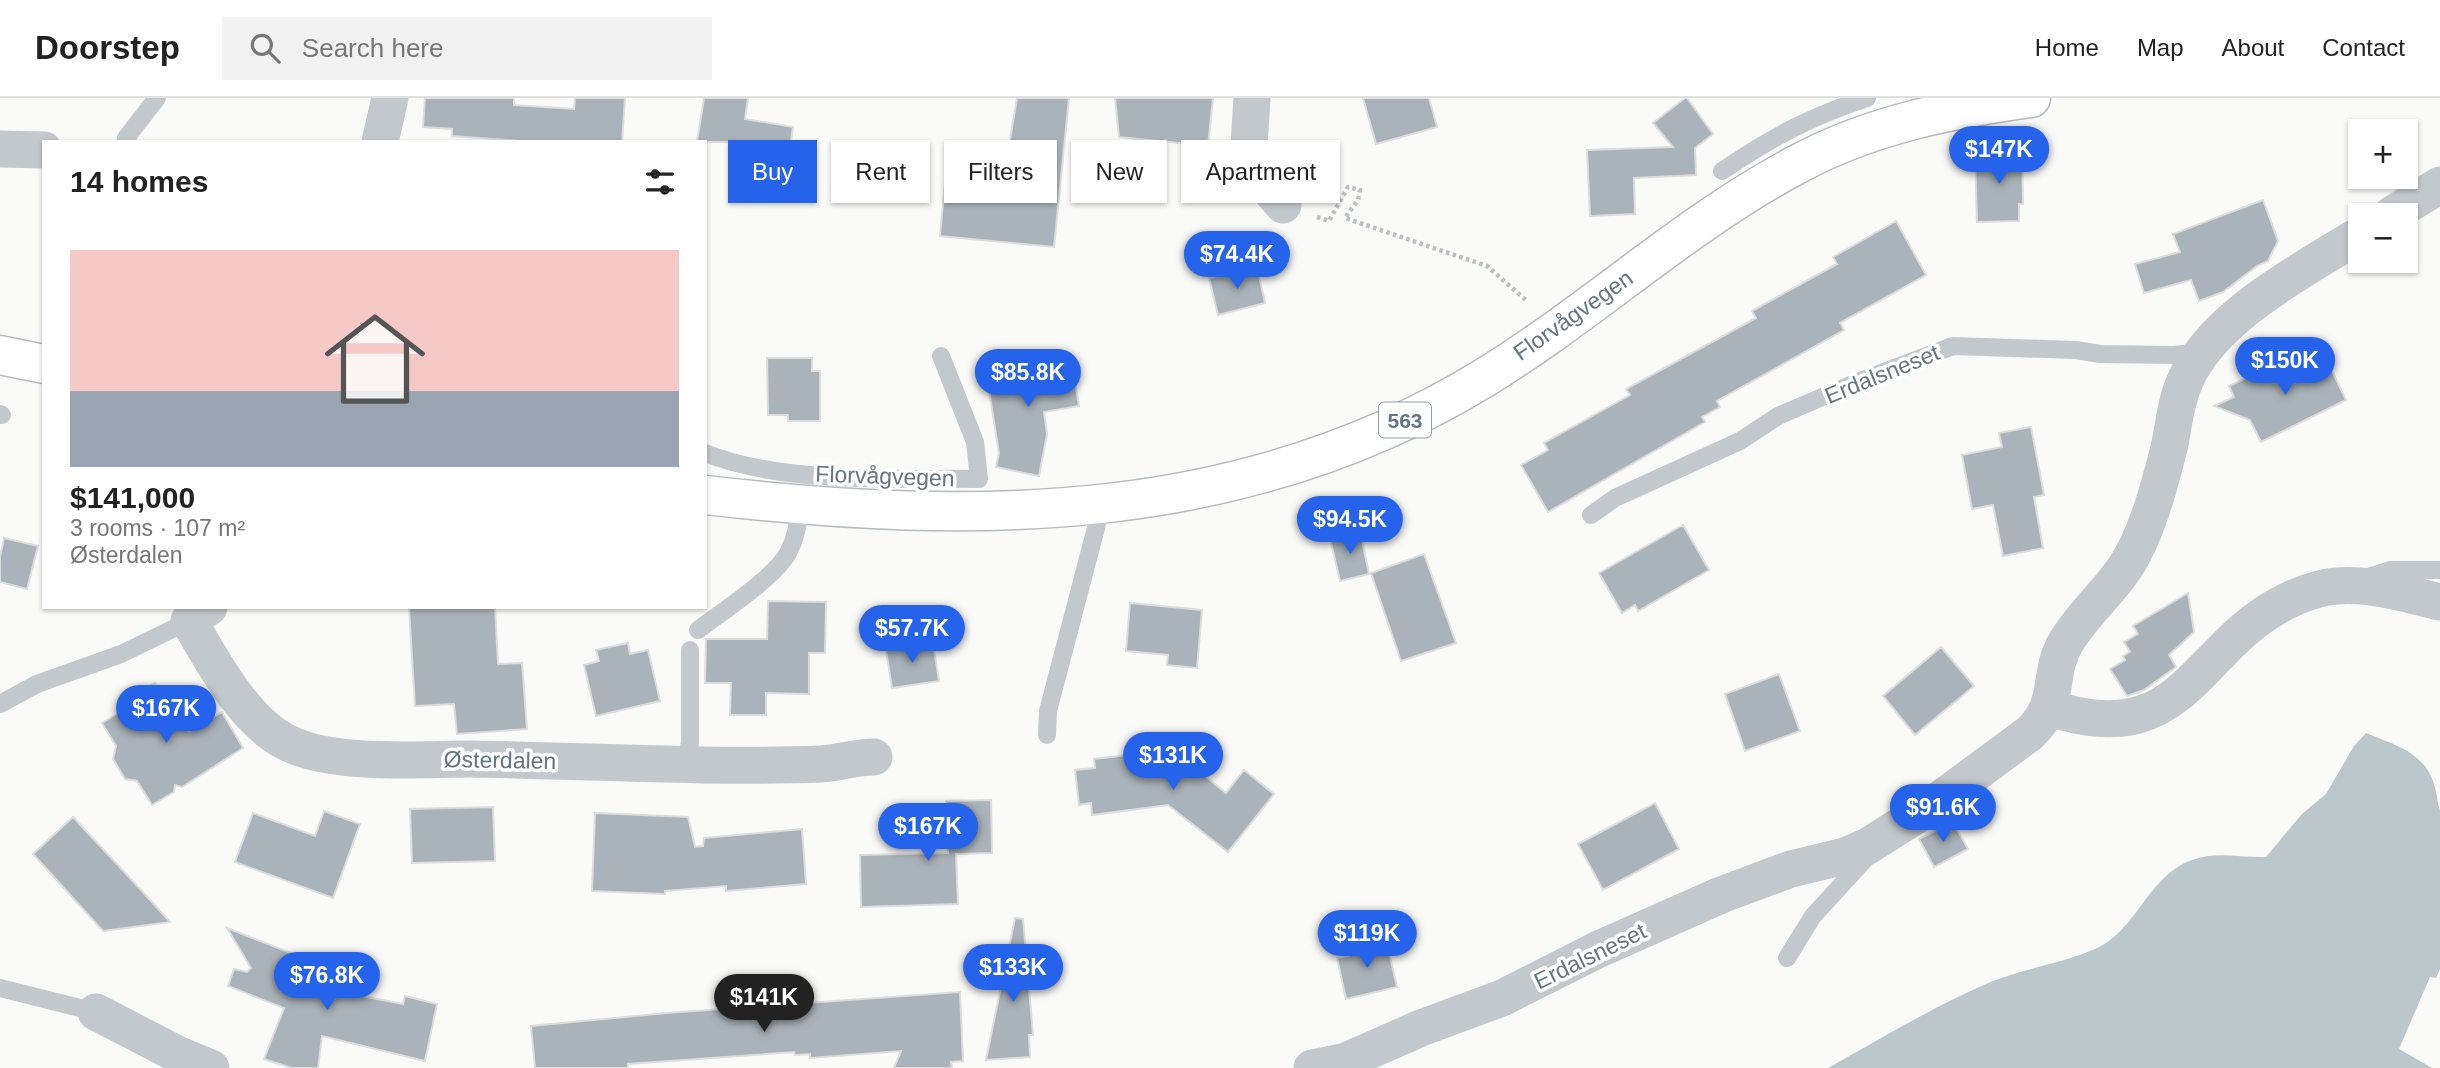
<!DOCTYPE html>
<meta charset="utf-8">
<style>
body{margin:0;font-family:Helvetica,sans-serif;background:#f2f2f2;color:#222;height:100vh;display:flex;flex-direction:column;font-size:26px;white-space:nowrap}
*{box-sizing:border-box;margin:0}
p{font-size:23px;color:#767676}
.icon{flex:none;width:38px;height:38px;fill:none;stroke:currentColor;stroke-width:2;stroke-linecap:round;stroke-linejoin:round}
.map{position:relative;flex:1;overflow:hidden}
.side{position:absolute;left:42px;top:42px;width:665px;height:469px;display:flex;flex-direction:column;background:#fff;border-radius:0px;box-shadow:0 2px 5px #0004}
.side>*{flex:none}
.hud{position:absolute;left:728px;top:42px;width:665px;height:63px;display:flex;gap:14px}
.buttons{position:absolute;left:2348px;top:21px;display:grid;gap:14px}
.buttons a{display:grid;place-items:center;width:70px;height:70px;border-radius:0px;background:#fff;box-shadow:0 2px 5px #0004;font-size:35px}
.price{position:absolute;translate:-50% -60px;padding:0 16px;border-radius:24px;background:#2563eb;color:#fff;font-size:23px;line-height:46px;filter:drop-shadow(0 2px 4px #0008)}
.price::after{content:'';position:absolute;left:50%;top:42px;width:21px;height:16px;margin-left:-10px;background:inherit;clip-path:polygon(0 0,100% 0,50% 100%)}
.price.selected{background:#222;color:#fff}
ul{padding:0;list-style:none}
li{display:grid;align-content:center;gap:14px;height:371px;padding:0 28px}
li span{display:grid;place-items:center;height:217px;border-radius:0px;color:#555}
li>.icon{margin-inline-start:auto}
span .icon{width:126px;height:126px;fill:#fffc;stroke-width:1}
li b{font-size:30px}
h2{display:flex;justify-content:space-between;align-items:center;height:84px;padding:0 28px;font-size:30px}
.tag{padding:0 24px;border-radius:0px;background:#fff;box-shadow:0 2px 5px #0004;font-size:24px;line-height:63px}
.tag.selected{background:#2563eb;color:#fff}
header{display:flex;align-items:center;gap:42px;box-sizing:border-box;height:98px;padding:0 35px;background:#fff;border-bottom:2px solid #e0e0e0}
header strong{font-size:33px}
nav{display:flex;gap:38px;margin-inline-start:auto;font-size:24px}
.search{width:490px;height:63px;background:#f2f2f2;display:flex;align-items:center;gap:18px;box-sizing:border-box;padding:0 24px;border-radius:0px;color:#767676;font-size:26px}
.map>svg:first-child{display:block}
.water{fill:#bbc7cb}
.building{fill:#aab3b9;stroke:#dcdcda;stroke-width:2}
.lines{fill:none;stroke-linecap:round;stroke-linejoin:round}
.primary-casing{stroke:#b5babe;stroke-width:41}
.path{stroke:#bbbfc2;stroke-width:4.5;stroke-dasharray:3.5 3.5;stroke-linecap:butt}
.lane{stroke:#c3c8cc;stroke-width:18}
.street{stroke:#c3c8cc;stroke-width:37}
.primary{stroke:#fff;stroke-width:38}
.labels{text-anchor:middle;dominant-baseline:central;stroke-width:7;stroke-linejoin:round;paint-order:stroke}
.shield{fill:#fff;stroke:#939fa8;stroke-width:2}
.shield-label{font-size:21px;font-weight:bold;fill:#657683}
.street-label{font-size:23px;fill:#657683;stroke:#fff}
</style>
<header>
<strong>Doorstep</strong>
<div class="search"><svg class="icon" aria-label="search" viewBox="0 0 24 24"><circle cx="10" cy="10" r="6"/><path d="M15 15l6 6"/></svg>Search here</div>
<nav><a>Home</a><a>Map</a><a>About</a><a>Contact</a></nav>
</header>
<div class="map">
<svg width="2440" height="970" viewBox="0 0 2440 970">
<rect width="100%" height="100%" fill="#fafaf8"/>
<!-- water -->
<path class="water" d="M2366,635C2395,647 2424,654 2434,686C2437,695 2437,704 2440,713V871L2436,880L2430,879L2399,951L2432,970H1828C1882,940 1936,907 1993,883C2026,870 2063,865 2095,851C2137,833 2148,777 2192,762C2217,753 2240,760 2266,759L2302,716L2326,696L2354,648Z"/>
<!-- building -->
<path class="building" d="M425,0H514V7L574,11L575,0H625L622,44H534L452,38V31L423,29Z
M704,0H748L745,21L793,29L790,48L799,50L793,82L734,74L739,44H697Z
M1017,0H1069L1054,149L940,138L946,72L1004,77Z
M1115,0H1213L1208,48L1119,39Z
M1363,0H1429L1437,29L1376,46Z
M1685,0H1687L1713,36L1695,50L1696,77L1634,80L1635,116L1590,118L1587,52L1673,49L1653,25Z
M2022,54L2023,106H2019V123L1977,124L1975,55Z
M2263,102L2278,143L2268,163L2257,168L2223,194L2199,203L2191,182L2144,195L2135,166L2180,154L2173,136Z
M1896,123L1926,177L1840,225L1844,232L1717,303L1720,309L1702,319L1705,324L1548,414L1521,367L1548,352L1544,345L1630,297L1626,291L1756,220L1752,213L1837,166L1833,159Z
M1257,169L1265,205L1218,217L1209,180Z
M2324,256L2346,302L2261,344L2250,322L2214,308L2234,299L2229,288L2276,266L2281,277Z
M1071,259L1079,308L1044,314L1047,336L1039,378L996,369L999,355L986,273Z
M767,260H812V273H820V323H788V317H768Z
M2031,329L2044,397L2034,399L2043,450L2003,458L1993,407L1972,411L1962,357L2002,349L1999,335Z
M1683,427L1709,472L1638,513L1635,507L1622,515L1599,475Z
M1360,433L1369,476L1340,483L1330,440Z
M4,440L38,448L27,491L0,484V459Z
M1424,456L1456,545L1401,563L1371,475Z
M2188,495L2194,534L2169,557L2176,569L2144,592L2127,598L2110,571L2125,562L2123,558L2130,554L2124,544L2138,536L2133,528Z
M768,503L826,504L825,555H809V596L766,595V617H730L731,585H705L706,541H767Z
M1130,505L1202,512L1197,570L1167,567L1168,557L1126,553Z
M409,509H495L498,566L522,565L527,631L457,636L454,606L415,608Z
M628,545L630,556L648,552L660,603L596,618L584,567L599,563L596,552Z
M918,545V547L933,545L939,583L892,590L886,552Z
M1941,549L1974,588L1915,637L1883,598Z
M1779,576L1800,633L1745,653L1725,596Z
M155,585L174,619L179,616L189,633L222,614L243,650L182,689L175,687L174,694L152,707L137,683L125,681L113,661L116,648L102,625L123,612L120,606Z
M1163,644L1226,695L1244,672L1274,696L1228,754L1168,707L1092,717L1091,705L1079,707L1075,672L1095,670L1094,661L1154,654Z
M991,702L992,755L956,756L958,806L861,809L860,757L948,755L946,703Z
M1655,705L1679,751L1603,792L1578,746Z
M493,709L495,763L412,765L410,711Z
M324,713L360,726L333,800L235,764L253,715L315,738Z
M595,715L688,719L695,749L703,748L704,740L802,731L806,786L726,793V788L665,793V796L592,793Z
M73,719L140,791L170,824L103,833L33,756Z
M1953,724L1968,751L1934,769L1919,741Z
M1015,820L1023,821L1033,937H1029L1030,959L986,962Z
M227,830L296,857L286,883L403,906L405,898L437,906L425,963L322,938L318,970H292L264,961L284,910L228,888L234,871L247,874L251,870Z
M1386,841L1397,889L1346,901L1337,860L1349,858L1347,850Z
M960,894L963,963L951,964L952,970H894L901,953L810,960V956L795,957L794,954L628,966V970H535L531,928L667,915Z"/>
<g class="lines">
<!-- primary casing -->
<g class="primary-casing">
<path id="primary" d="M0,257L44,266
M705,397C976,428 1244,427 1484,280C1592,214 1686,125 1798,66C1870,27 1951,11 2031,0"/>
</g>
<!-- path -->
<path class="path" d="M1317,119L1329,123L1348,89L1360,92L1358,102L1345,120L1487,168L1527,203"/>
<!-- lane -->
<path class="lane" d="M127,44L126,40L157,0
M1722,73C1772,39 1810,19 1867,0
M0,316L2,317
M705,355C783,386 895,380 979,381L975,344L941,258
M1591,417L1615,400L1740,343L1778,318L1855,285L1953,248L2076,252L2100,256L2174,257L2201,254
M2365,480L2390,472H2440
M698,532C722,514 775,479 788,455C796,440 799,424 800,408
M0,606L37,586L121,556L189,523
M1047,637L1048,613L1102,407
M685,666L690,645V552
M1787,860L1813,818L1867,759
M0,890L96,914"/>
<!-- street -->
<path class="street" d="M1252,0L1249,47L1253,72L1283,107
M380,44L390,0
M0,51L44,52
M2391,117L2440,87
M209,509L189,523C212,563 245,625 288,645C334,668 420,661 471,661C588,663 705,670 821,666C839,665 856,659 874,659
M2049,610C2079,619 2108,625 2138,617C2172,608 2195,580 2218,557C2247,526 2278,502 2319,491C2358,481 2402,495 2440,504
M96,914L177,956L211,970
M1312,970L1346,963L1421,930L1502,900L1597,852L1721,797L1791,771L1845,758L1868,748L1931,708L2030,635C2063,603 2046,578 2066,544C2085,512 2116,489 2133,456C2150,424 2160,385 2169,350C2174,328 2175,305 2185,283C2212,219 2303,172 2361,136"/>
<!-- primary -->
<use href="#primary" class="primary"/>
</g>
<g class="labels">
<!-- shield labels -->
<rect class="shield" x="1379" y="304.5" width="52" height="35" rx="5"/>
<g class="shield-label">
<text x="1405" y="322">563</text>
</g>
<!-- street labels -->
<g class="street-label">
<text transform="translate(1573 217) rotate(-35)">Florvågvegen</text>
<text transform="translate(1882 276) rotate(-22)">Erdalsneset</text>
<text transform="translate(885 378) rotate(2)">Florvågvegen</text>
<text transform="translate(500 662) rotate(1)">Østerdalen</text>
<text transform="translate(1590 858) rotate(-26)">Erdalsneset</text>
</g>
</g>
</svg>
<div class="buttons">
<a>+</a>
<a>−</a>
</div>
<b class="price" style="left:1999px;top:88px">$147K</b>
<b class="price" style="left:1237px;top:193px">$74.4K</b>
<b class="price" style="left:2285px;top:299px">$150K</b>
<b class="price" style="left:1028px;top:311px">$85.8K</b>
<b class="price" style="left:1350px;top:458px">$94.5K</b>
<b class="price" style="left:912px;top:567px">$57.7K</b>
<b class="price" style="left:166px;top:647px">$167K</b>
<b class="price" style="left:1173px;top:694px">$131K</b>
<b class="price" style="left:1943px;top:746px">$91.6K</b>
<b class="price" style="left:928px;top:765px">$167K</b>
<b class="price" style="left:1367px;top:872px">$119K</b>
<b class="price" style="left:1013px;top:906px">$133K</b>
<b class="price" style="left:327px;top:914px">$76.8K</b>
<b class="price selected" style="left:764px;top:936px">$141K</b>
<div class="hud">
<a class="tag selected">Buy</a>
<a class="tag">Rent</a>
<a class="tag">Filters</a>
<a class="tag">New</a>
<a class="tag">Apartment</a>
</div>
<section class="side">
<h2>14 homes<svg class="icon" aria-label="filters" viewBox="0 0 24 24"><path d="M4 7h16M4 17h16"/><circle cx="9" cy="7" r="2"/><circle cx="15" cy="17" r="2"/></svg></h2>
<ul>
<li><span style="background:linear-gradient(#f6c9c9 65%,#9aa5b1 0)"><svg class="icon" aria-label="home" viewBox="0 0 24 24"><path d="M3 11l9-7 9 7M6 9v11h12V9"/></svg></span><div><b>$141,000</b><p>3 rooms · 107 m²</p><p>Østerdalen</p></div></li>
</ul>
</section>
</div>
